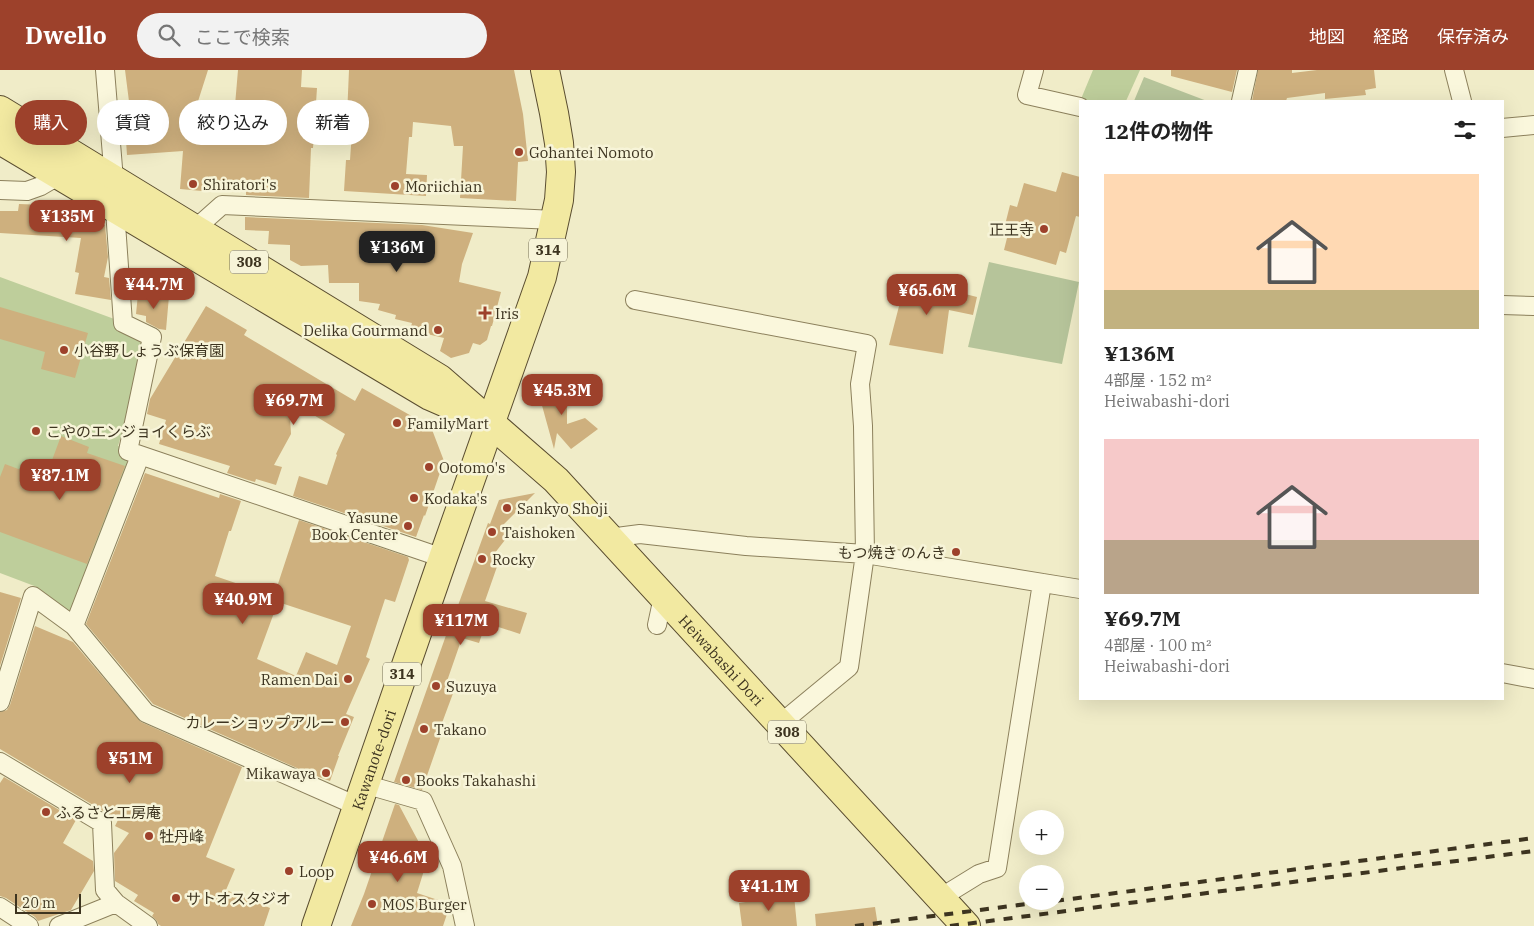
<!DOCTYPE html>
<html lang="ja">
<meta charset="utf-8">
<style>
body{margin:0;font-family:"IBM Plex Serif","Noto Sans JP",serif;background:#f2f2f2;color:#222;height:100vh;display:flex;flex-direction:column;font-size:19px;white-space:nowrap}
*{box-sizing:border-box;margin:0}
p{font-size:16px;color:#767676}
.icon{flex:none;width:28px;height:28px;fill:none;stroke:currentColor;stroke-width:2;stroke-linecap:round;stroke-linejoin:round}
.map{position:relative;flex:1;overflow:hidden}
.side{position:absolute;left:1079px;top:30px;width:425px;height:600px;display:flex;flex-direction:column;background:#fff;border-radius:0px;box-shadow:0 5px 20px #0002}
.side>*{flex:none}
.guide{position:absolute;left:15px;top:30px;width:475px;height:45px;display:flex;gap:10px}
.buttons{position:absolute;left:1019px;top:740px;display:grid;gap:10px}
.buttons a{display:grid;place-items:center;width:45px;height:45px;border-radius:50%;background:#fff;box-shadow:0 5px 20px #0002;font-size:25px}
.scale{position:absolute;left:15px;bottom:12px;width:66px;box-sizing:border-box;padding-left:5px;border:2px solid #3d3420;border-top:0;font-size:14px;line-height:18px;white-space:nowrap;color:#3d3420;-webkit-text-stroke:4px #f7f4d8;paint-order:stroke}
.price{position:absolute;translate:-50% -42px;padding:0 11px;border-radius:10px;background:#9d412b;color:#fff;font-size:16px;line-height:32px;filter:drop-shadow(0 1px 2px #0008)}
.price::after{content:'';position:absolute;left:50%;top:30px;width:15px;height:11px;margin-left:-8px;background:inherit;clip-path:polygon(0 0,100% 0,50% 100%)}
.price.selected{background:#222;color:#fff}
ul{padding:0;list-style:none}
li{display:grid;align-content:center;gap:10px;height:265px;padding:0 25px}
li span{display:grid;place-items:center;height:155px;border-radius:0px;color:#555}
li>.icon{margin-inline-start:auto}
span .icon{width:90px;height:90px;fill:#fffc;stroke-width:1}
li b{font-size:21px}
h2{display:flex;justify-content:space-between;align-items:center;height:60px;padding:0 25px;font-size:21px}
.tag{padding:0 18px;border-radius:22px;background:#fff;box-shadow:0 5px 20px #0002;font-size:18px;line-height:45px}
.tag.selected{background:#9d412b;color:#fff}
header{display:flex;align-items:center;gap:30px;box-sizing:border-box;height:70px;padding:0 25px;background:#9d412b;color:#fff}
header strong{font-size:24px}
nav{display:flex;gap:28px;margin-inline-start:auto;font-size:18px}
.search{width:350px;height:45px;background:#f2f2f2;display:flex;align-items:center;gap:12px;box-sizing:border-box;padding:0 18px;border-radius:28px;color:#767676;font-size:19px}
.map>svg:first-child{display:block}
.green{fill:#bece9b}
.cemetery{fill:#b6c49a}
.building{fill:#ceb07e;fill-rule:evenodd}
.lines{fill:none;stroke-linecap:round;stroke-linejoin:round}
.minor-casing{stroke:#8c805c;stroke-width:20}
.primary-casing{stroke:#5a4d30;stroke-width:30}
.minor{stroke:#faf7dc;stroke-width:18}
.primary{stroke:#f2e9a1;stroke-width:28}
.rail{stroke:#3d3420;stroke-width:4;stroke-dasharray:9 9;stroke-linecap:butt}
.poi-dot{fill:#9d412b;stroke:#f7f4d8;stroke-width:2}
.labels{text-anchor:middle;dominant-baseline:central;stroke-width:5;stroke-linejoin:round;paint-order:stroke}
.shield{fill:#f7f4d8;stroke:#756e57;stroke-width:1}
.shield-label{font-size:14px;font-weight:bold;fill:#3d3420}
.poi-label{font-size:15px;fill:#3d3420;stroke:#f7f4d8;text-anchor:start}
.street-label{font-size:15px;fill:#3d3420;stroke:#f7f4d8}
</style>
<header>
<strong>Dwello</strong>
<div class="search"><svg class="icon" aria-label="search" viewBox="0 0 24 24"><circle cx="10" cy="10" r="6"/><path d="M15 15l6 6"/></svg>ここで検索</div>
<nav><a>地図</a><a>経路</a><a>保存済み</a></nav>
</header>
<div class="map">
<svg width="1534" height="856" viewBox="0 0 1534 856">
<rect width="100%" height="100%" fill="#f0ecc8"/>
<!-- green -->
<path class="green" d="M1093,0H1140L1126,31H1087L1081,29Z
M0,207L117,250L142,274L146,285L118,376L122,377L129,397L76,539L68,541L37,517L0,503Z"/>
<!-- cemetery -->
<path class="cemetery" d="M1144,7L1207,31H1134Z
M989,192L1079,212L1062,294L968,277Z"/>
<!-- building -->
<path class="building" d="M125,0H208L193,47H234L238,0H302L301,17L317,18L313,78H311L309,128L246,125V121L202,118V121L180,119L183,81L127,85L125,56L132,55Z
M349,0H514L523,44L528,91L518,92L516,131L460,128L463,76H454L451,56L413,52L412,67H409L406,104L427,105L426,126L344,121L346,90H350L353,47L347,46Z
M1171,0H1237L1232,22L1171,6Z
M1258,0H1292V3L1317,0H1374L1376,18L1365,20L1366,25L1325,29V23L1287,28L1286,31H1252Z
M1062,102L1080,107V147L1076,146L1066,183L1060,181L1056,195L1004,180L1009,160L1004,159L1010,135L1017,137L1024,113L1056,122Z
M19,134L46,135L45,139L65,140L64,145L93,146L105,155L108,187L104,207L109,208L111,230L75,224L79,203L75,202L81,168L0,163V141H18Z
M245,147L422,155L473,163L462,194L459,212L501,222L492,256H491L487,270L480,275L473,273L469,283L451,288L440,281L444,268L410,260L412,253L395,249L396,245L378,240L380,234L359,231V213H329L328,195L301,196L290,190V175L268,174L269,161L245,160Z
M906,209L977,227L973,245L949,240L943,284L889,275Z
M138,224L169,226L166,260L159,259L146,252V246L136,244Z
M206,236L247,260L244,265L355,331L362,318L431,357L444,391L425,446L424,445L416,467L293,426L299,406L327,415L337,385L336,384L345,364L289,330L291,364L274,395L282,397L276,415L256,409L255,412L248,410L227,403L230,396L159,374L166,350L147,344L150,329Z
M0,237L88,263L75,308L41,299L45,282L0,269Z
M544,307L563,312L560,334L567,337V354L585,348L598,359L571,379L557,363L554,379L538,321Z
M61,366L89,377L87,383L125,396L87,494L0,462V407L5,394L45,409Z
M145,403L219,428L220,424L241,431L231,461H229L215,506L274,526L299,450L408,487L409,490L395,532L385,529L366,587L370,589L346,644L354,647L338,686H339L330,711L308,703L153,634L86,554ZM278,532L351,556L337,595L306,582L296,606L257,589Z
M535,423L501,457L512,461L491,488L499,491L485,531L527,543L520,564L486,553L479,573L462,568L446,614L455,618L442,653L445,654L422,720L394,712L455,540L456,541L488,453L490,454L499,430Z
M0,522L21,528L0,596Z
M35,556L73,572L141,652L242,697L206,787L235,799L226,820L270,838L264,856H161L158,854L157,851L152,846L154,843L134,831L138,825L115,811L114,783L129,763L115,756L118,750L0,679V642L7,640L10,635Z
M4,707L76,750L63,773L93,791L94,801L71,840L38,851L35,847L6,828L0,826V713Z
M395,734L399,735L423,780L420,792L426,794L417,823L441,831L447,844L443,856H351L364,824Z
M794,825L797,856H742L739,833Z
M875,837L878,856H816L815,844Z"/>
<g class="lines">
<!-- minor casing -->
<g class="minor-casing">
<path id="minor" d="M105,0L114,110
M1034,0L1027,25L1080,37
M1454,0L1462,31
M1241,31L1248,0
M1502,58L1534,55
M0,120L27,121L41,116L58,106
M115,140L123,253L152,267L128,381L443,488
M195,159L222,135L555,150
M635,230L867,274L860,314L863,356L865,484L849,597L780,654
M1502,235L1534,236
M609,468L640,464L746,476L865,484L1080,519
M657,555L663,527
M74,556L140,386
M1502,603L1534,609
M0,632L33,526L74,556L146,643L357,736
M0,692L102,753L105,820L116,833L148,856
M364,714L423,731L452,796L465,856
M940,828L979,804L997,798L1042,513
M0,837L29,856
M59,856L116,833"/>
</g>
<!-- primary casing -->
<g class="primary-casing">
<g id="primary">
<path id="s1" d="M0,40L440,309L556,410L966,856"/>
<path d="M0,70L430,326L462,340"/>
<path id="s2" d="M316,856L443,488L542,207L559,130L561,102L559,73L554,43L545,0"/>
</g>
</g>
<!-- minor -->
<use href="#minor" class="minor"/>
<!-- primary -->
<use href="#primary" class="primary"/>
<!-- rail -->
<path class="rail" d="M1055,831L1534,768
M855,856L1050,831
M950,856L1534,781"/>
</g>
<!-- markers -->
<g class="poi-dot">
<circle cx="519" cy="82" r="5"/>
<circle cx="193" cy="114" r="5"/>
<circle cx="395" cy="116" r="5"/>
<circle cx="1044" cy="159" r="5"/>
<path d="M482.5 235.5h5v5h5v5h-5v5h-5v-5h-5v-5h5z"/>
<circle cx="438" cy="260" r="5"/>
<circle cx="64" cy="280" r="5"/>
<circle cx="397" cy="353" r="5"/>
<circle cx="36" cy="361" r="5"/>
<circle cx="429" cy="397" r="5"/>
<circle cx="414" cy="428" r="5"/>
<circle cx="507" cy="438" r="5"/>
<circle cx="408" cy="456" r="5"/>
<circle cx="492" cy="462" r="5"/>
<circle cx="956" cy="482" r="5"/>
<circle cx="482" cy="489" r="5"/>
<circle cx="348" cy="609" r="5"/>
<circle cx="436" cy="616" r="5"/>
<circle cx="345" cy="652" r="5"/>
<circle cx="424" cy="659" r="5"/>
<circle cx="326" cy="703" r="5"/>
<circle cx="406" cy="710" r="5"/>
<circle cx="46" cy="742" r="5"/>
<circle cx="149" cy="766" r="5"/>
<circle cx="289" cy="801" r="5"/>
<circle cx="176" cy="828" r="5"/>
<circle cx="372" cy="834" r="5"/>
</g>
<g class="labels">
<!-- shield labels -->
<g class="shield">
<rect x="529" y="168.5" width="38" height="23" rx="4"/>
<rect x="230" y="180.5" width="38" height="23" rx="4"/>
<rect x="383" y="592.5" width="38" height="23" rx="4"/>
<rect x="768" y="650.5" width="38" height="23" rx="4"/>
</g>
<g class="shield-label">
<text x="548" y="180">314</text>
<text x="249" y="192">308</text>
<text x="402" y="604">314</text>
<text x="787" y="662">308</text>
</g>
<!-- poi labels -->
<g class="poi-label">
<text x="529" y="82">Gohantei Nomoto</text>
<text x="203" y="114">Shiratori's</text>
<text x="405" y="116">Moriichian</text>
<text x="1034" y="159" text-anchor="end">正王寺</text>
<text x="495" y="243">Iris</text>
<text x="428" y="260" text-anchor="end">Delika Gourmand</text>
<text x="74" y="280">小谷野しょうぶ保育園</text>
<text x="407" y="353">FamilyMart</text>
<text x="46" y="361">こやのエンジョイくらぶ</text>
<text x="439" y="397">Ootomo's</text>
<text x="424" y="428">Kodaka's</text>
<text x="517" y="438">Sankyo Shoji</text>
<text x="398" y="447" text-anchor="end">Yasune<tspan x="398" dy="17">Book Center</tspan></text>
<text x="502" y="462">Taishoken</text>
<text x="946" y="482" text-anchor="end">もつ焼き のんき</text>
<text x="492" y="489">Rocky</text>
<text x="338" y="609" text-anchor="end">Ramen Dai</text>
<text x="446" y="616">Suzuya</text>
<text x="335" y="652" text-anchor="end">カレーショップアルー</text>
<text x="434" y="659">Takano</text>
<text x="316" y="703" text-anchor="end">Mikawaya</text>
<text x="416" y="710">Books Takahashi</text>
<text x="56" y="742">ふるさと工房庵</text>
<text x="159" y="766">牡丹峰</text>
<text x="299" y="801">Loop</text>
<text x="186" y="828">サトオスタジオ</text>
<text x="382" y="834">MOS Burger</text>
</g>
<!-- street labels -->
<g class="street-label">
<text stroke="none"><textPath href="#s1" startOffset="914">Heiwabashi Dori</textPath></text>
<text stroke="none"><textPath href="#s2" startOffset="176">Kawanote-dori</textPath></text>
</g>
</g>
</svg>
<div class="buttons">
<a>+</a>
<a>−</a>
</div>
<div class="scale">20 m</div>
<b class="price" style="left:67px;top:172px">¥135M</b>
<b class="price selected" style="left:397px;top:203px">¥136M</b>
<b class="price" style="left:154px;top:240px">¥44.7M</b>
<b class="price" style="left:927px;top:246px">¥65.6M</b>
<b class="price" style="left:562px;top:346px">¥45.3M</b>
<b class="price" style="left:294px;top:356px">¥69.7M</b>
<b class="price" style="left:60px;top:431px">¥87.1M</b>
<b class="price" style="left:243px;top:555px">¥40.9M</b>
<b class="price" style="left:461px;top:576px">¥117M</b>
<b class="price" style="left:130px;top:714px">¥51M</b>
<b class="price" style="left:398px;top:813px">¥46.6M</b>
<b class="price" style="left:769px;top:842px">¥41.1M</b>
<div class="guide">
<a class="tag selected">購入</a>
<a class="tag">賃貸</a>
<a class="tag">絞り込み</a>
<a class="tag">新着</a>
</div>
<section class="side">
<h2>12件の物件<svg class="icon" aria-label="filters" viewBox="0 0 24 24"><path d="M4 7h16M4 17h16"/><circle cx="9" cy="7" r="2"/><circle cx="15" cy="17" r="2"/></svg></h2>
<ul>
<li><span style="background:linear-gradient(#ffd9b3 75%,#c2b280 0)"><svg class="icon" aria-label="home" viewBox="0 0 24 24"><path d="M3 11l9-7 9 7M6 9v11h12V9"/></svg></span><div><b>¥136M</b><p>4部屋 · 152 m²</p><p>Heiwabashi-dori</p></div></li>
<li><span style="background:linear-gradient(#f6c9c9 65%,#b9a48a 0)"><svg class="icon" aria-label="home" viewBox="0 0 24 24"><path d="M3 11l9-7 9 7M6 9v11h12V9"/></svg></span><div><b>¥69.7M</b><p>4部屋 · 100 m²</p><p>Heiwabashi-dori</p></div></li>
</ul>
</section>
</div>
